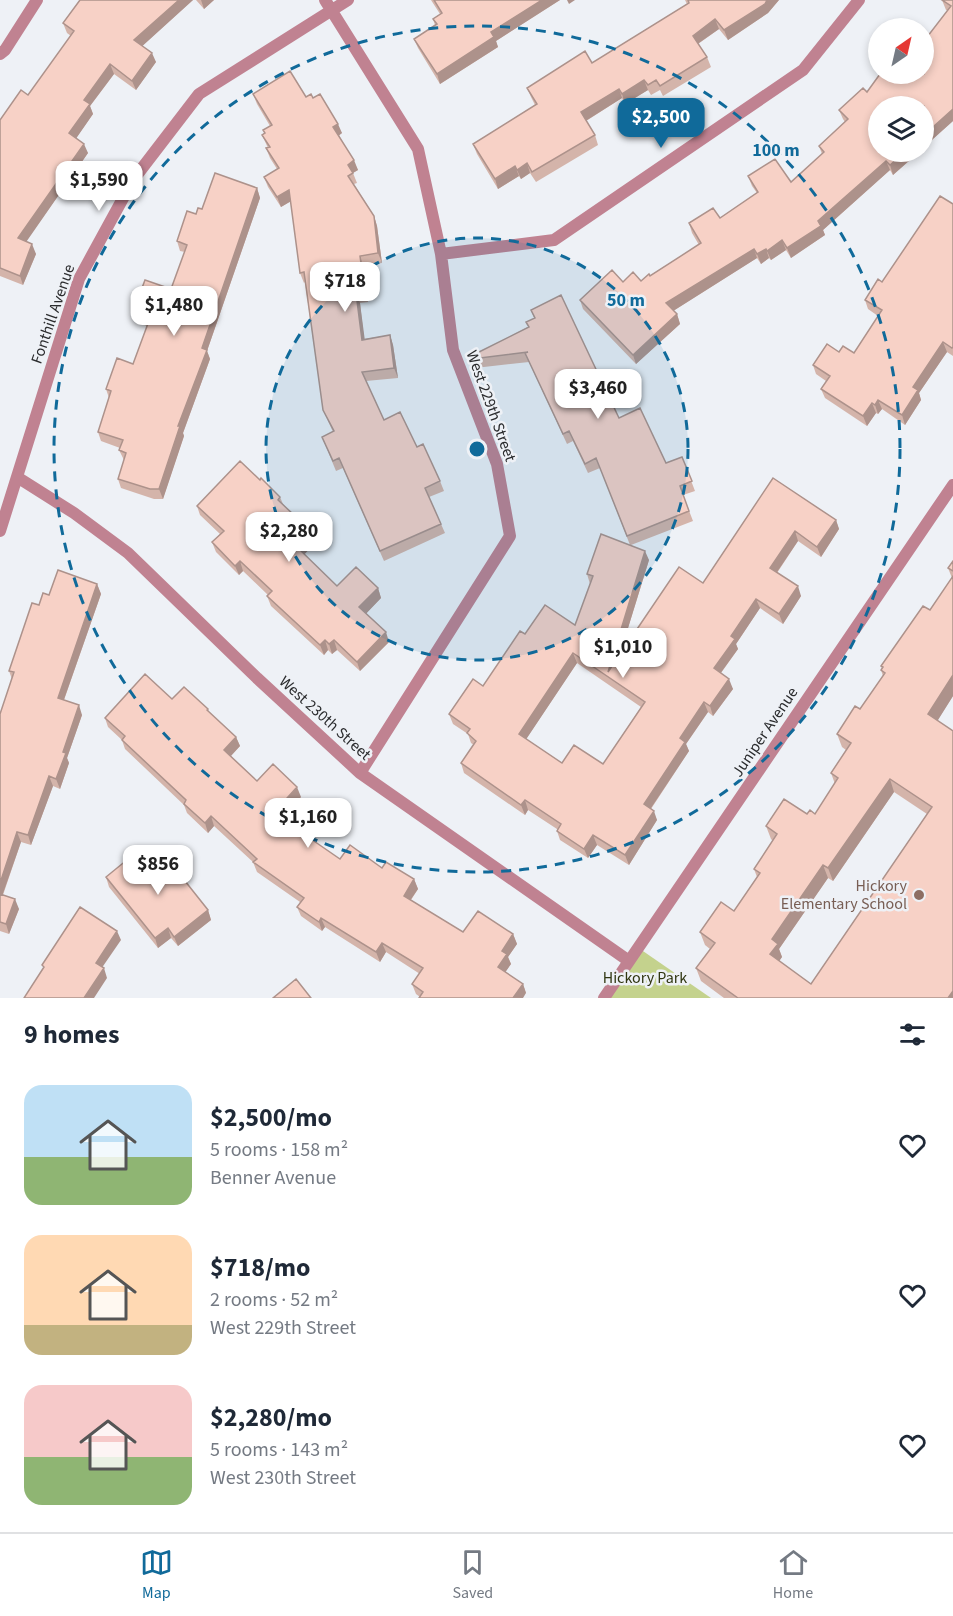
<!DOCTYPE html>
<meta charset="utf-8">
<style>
body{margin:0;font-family:"Source Sans 3",sans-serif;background:#f6f6f7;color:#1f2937;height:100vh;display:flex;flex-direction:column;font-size:22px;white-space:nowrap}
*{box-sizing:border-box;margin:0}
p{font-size:20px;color:#747a83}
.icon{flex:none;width:33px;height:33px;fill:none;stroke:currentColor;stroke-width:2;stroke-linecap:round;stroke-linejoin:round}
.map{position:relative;height:998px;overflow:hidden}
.panel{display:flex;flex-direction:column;background:#fff;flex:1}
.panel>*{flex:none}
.needle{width:39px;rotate:34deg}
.buttons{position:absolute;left:868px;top:18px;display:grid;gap:12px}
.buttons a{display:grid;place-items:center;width:66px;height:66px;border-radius:50%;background:#fff;box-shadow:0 3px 9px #0003;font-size:30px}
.price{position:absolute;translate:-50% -51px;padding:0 14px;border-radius:12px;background:#fff;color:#222;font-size:20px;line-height:39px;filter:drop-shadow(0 2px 3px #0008)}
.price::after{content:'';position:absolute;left:50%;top:36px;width:18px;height:14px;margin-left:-9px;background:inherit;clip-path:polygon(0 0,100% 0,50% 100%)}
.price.on{background:#106a9a;color:#fff}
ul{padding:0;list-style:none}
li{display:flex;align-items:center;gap:18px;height:150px;padding:0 24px}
li span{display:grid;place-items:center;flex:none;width:168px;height:120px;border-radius:18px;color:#555}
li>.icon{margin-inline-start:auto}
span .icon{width:72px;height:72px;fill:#fffc;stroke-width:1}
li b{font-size:26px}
h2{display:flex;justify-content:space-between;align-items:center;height:72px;padding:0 24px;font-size:26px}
.tabs{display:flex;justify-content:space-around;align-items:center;height:84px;border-top:2px solid #e0e1e3;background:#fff;font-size:16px;color:#747a83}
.tabs a{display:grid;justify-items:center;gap:3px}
.tabs .on{color:#106a9a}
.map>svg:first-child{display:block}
.green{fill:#c4d28d}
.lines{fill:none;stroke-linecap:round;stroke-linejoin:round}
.street{stroke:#c08291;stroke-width:12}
.wall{fill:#d4b4aa;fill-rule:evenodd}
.shaded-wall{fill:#ad928b}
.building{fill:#f7d1c6;stroke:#ad928b;stroke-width:1.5;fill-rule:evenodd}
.ring{fill:none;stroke:#106a9a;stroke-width:3;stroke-dasharray:10 8}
.education-dot{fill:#8d6e63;stroke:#eef1f6;stroke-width:2}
.labels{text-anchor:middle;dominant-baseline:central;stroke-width:5;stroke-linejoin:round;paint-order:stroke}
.street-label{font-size:16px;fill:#2b2c2e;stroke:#eef1f6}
.education-label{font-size:16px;fill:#785e54;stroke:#eef1f6;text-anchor:end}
.park-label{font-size:16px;fill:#303611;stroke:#eef1f6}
.centre{fill:#106a9a;stroke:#eef1f6;stroke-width:3}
.ring-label{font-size:18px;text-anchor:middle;font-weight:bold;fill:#106a9a;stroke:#eef1f6;stroke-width:5;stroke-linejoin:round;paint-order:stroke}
</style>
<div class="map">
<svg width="953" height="998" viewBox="0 0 953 998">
<rect width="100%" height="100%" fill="#eef1f6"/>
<!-- green -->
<path class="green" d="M640,949L711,998H606Z"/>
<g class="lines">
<!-- street -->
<path class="street" d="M325,0L418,149L441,254L453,350L497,464L510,536L360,773
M0,54L5,50L37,0
M441,254L554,240L803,70L859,0
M17,477L74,513L128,553L257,678L360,773L629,961
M0,531L79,279L133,180L199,94L348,0
M604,998L953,485"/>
</g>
<!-- wall -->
<path class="wall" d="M80,0H193L142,46L156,62L136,90L114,74L90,106L93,114L76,138L88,153L26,241L36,254L23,285L0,276V120L28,95L71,36L67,33L63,23Z
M196,0H214L204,9Z
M431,0H560L496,41L498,47L440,84L418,48L414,39L435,25L433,19L440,14Z
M685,0H779L768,13L728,40L719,29L698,44L707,57L711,67L663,96L660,90L651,95L648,90L625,104L622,98L586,121L595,135L598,145L536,182L530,173L521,179L519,176L498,189L477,154L473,144L535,105L531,97L527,88L592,63L687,4Z
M942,0H953V121L924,147V106L919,152L893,175L890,170L823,230L825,235L791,258L786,250L771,260L769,258L761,264L757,258L673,311L677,314L680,324L636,364L583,309L580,300L623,282L641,281L699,245L692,233L689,223L720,218L757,193L752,186L748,176L791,182L822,154L819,146L845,122L843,119L839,110L867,92L924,74L947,10H946Z
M253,94L306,97L342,133L339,135L358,170L353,173L357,183L354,184L374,216L377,226L382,263L363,266L368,302L360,303L364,339L390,335L393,345L398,378L366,381L384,420L417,447L440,481L444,491L429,497L445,533L384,561L343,468L336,471L322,437L333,432L323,410L305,282L304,283L300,273L291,201L281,207L268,187L264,177L277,169L270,158L266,148H268L262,135L270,126L257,104Z
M257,188L260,198L207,351L210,359L183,433L184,436L163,499H154L121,488L118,479L124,460L119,450L120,448L101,441L98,432L109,398L106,389L133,364L147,326L137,322L133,312L171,289L185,252L180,251L177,241L196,214L202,209Z
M953,204V356L947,352L919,393L921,400L905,425L882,409L878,414L876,413L867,426L825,398L821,389L826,381L816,374L813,365L839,352L854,353L878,316L868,309L865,300L882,282Z
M531,310L619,418L666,463L682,457L695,491L683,495L693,521L631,545L649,560L620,654L703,583L773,478L836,520L839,529L821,557L798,541L777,573L801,596L783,624L760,608L736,644L738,649L721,673L733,689L713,716L708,712L686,744L689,751L651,809L657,820L629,865L597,845L588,858L560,840L557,831V829L528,810L525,815L464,773L461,763L474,745L471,743L468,734L453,724L449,714L483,686L525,634L575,625L590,584L587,574L630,545L600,468L588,473L573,441L567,444L529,362L475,368L471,356L528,327L534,318ZM577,663L641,707L603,764L562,763L526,739Z
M260,480L280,497L283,504L316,542L304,554L337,586L378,588L381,598L366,613L389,642L360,671L337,650L332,654L328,650L324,655L271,606L267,596L268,595L243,571L239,575L216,552L212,542L220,534L200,515L197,506Z
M953,561V696L937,721L953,998H724L701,981L696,968L710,949L705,945L700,932L734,911L757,877L754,869L773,841L771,839L766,826L807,814H815L835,784L831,773L846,750L842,747L837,734L860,709L883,676L881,670L882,669L881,666L930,610L952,578L948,568ZM894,792L927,814L811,984L779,961L782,957L779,949L828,878L833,881Z
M97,584L101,594L64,700L82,715L67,758L69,763L60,789L53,786L31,845L21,842L3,895L19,909L9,934L0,931V714L12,679L9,671L39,605L49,595Z
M172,699L208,709L209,713L236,737L240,746L231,756L257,781L301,797L286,813L290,825L340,859L382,868L414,879L418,889L411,900L463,932L513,934L517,944L508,957L511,964L505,972L523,984L526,993L420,997L416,994L412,984L420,974L386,952L380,962L325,927L322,931L301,916L297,907L300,902L257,872L253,862L214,826L208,833L187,813L184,805L125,749L122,740L108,727L105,718Z
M147,872L208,910L211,920L178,946L171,938L158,948L109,887L106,877Z"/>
<!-- shaded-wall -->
<path class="shaded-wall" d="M179,0H193L138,50L134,40Z
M201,0H214L204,9Z
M542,0H560L496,41L498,47L440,84L437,74L491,32Z
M567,0H575L569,4Z
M767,0H779L768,13L728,40L724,30Z
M715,19L719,29L696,45L693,36Z
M152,53L156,62L136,90L132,81Z
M110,64L114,74L90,106L93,114L73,143L69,133L84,100Z
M644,80L648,90L625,104L622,94Z
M619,89L622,98L584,122L581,112Z
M953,109V121L924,147V135Z
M338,124L342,133L337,137L333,127Z
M84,144L88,153L22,248L18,238Z
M905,152H919L893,175L890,165Z
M354,160L358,170L351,174L348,165Z
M886,161L890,170L823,230L825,235L791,258L787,248Z
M527,163L530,173L521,179L517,170Z
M515,166L519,176L498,189L495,179Z
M257,188L260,198L207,351L210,359L183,433L184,436L163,499L159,489L202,348Z
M289,190L293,200L281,207L277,197Z
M374,216L377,226L382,263L378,253Z
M782,240L786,250L771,260L767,251Z
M32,244L36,254L23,285L20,276Z
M754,249L757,258L670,313L666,303Z
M766,249L769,258L761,264L757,254Z
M360,256L363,266L368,302L365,292Z
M356,293L360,303L366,349L362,340Z
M677,314L680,324L636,364L633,355Z
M390,335L393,345L398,378L394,368Z
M943,342L947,352L919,393L921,400L905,425L902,415L913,387Z
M878,400L882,409L878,414L875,405Z
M872,403L876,413L867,426L863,416Z
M836,520L839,529L821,557L817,547Z
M795,531L798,541L773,578L770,568Z
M312,532L316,542L301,558L298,548Z
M645,551L649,560L612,680L608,672Z
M240,561L243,571L239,575L235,566Z
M97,584L101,594L61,708L58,698Z
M798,586L801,596L783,624L779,614Z
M378,588L381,598L363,617L359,607Z
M756,599L760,608L736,644L738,649L717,678L714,668L731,636Z
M386,632L389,642L360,671L357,662Z
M325,640L328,650L324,655L320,645Z
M334,640L337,650L332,654L329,644Z
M573,653L577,663L523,744L519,734Z
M953,675V696L933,728L928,714Z
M729,679L733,689L713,716L710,706Z
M704,702L708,712L686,744L689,751L647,814L644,804L680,738Z
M79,705L82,715L67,758L69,763L60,789L56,779L63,752Z
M236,737L240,746L228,759L224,750Z
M49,776L53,786L31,845L28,835Z
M890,779L894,792L833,881L828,868Z
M297,787L301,797L282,816L279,807Z
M525,800L528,810L525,815L521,805Z
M654,811L657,820L629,865L625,855Z
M287,814L291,824L286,829L282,819Z
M211,816L214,826L208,833L205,823Z
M17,832L21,842L0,902V883Z
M593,835L597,845L588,858L584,849Z
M823,865L828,878L779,949L782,957L775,967L770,954L772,939Z
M414,879L418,889L407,905L404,896Z
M15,899L19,909L9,934L6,924Z
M208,910L211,920L178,946L174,937Z
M321,918L325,927L322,931L319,922Z
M168,928L171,938L158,948L155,938Z
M117,931L121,940L99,972L96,963Z
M513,934L517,944L508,957L511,964L502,977L498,967L502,951Z
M382,943L386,952L380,962L376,952Z
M104,968L107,978L94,998H84Z
M523,984L526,993L523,998H513Z
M953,991V998H948Z"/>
<!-- building -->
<path class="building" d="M80,0H179L134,40L152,53L132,81L110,64L84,100L90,104L69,133L84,144L18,238L32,244L20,276L0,268V120L21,90L28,95L74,31L63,23Z
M434,0H542L491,32L494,37L437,74L414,39L437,24L433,19L442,13Z
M688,0H767L765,4L724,30L715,19L693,36L707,57L660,86L656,80L648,85L644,80L622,94L619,89L581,112L595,135L532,172L527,163L517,170L515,166L495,179L473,144L537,104L527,88L585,51L592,63L689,3Z
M942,0H953V109L924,135V106H879V152H905L890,165L886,161L818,221L821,226L787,248L782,240L767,251L766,249L757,254L754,249L666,303L677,314L633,355L580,300L612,270L623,282L633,272L641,281L649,274L650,276L701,243L689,223L713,208L720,218L758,192L748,176L775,159L791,182L824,152L819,146L848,119L839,110L863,88L867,92L880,74H924V41L951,6Z
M290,71L306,97L311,94L313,98L320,94L338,124L333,127L354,160L348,165L353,173L348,176L374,216L378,253L360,256L365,292L356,293L362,340L390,335L394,368L362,372L384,420L400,412L417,447L423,444L440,481L425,488L441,524L380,551L339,458L333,461L322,437L334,431L323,410L304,272L300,273L289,190L277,197L264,177L279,168L266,148L270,147L262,135L265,133L263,130L272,125L253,94Z
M215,173L257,188L202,348L207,350L178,426H180L159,489H150L118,479L126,453L119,450L123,440L98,432L111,391L106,389L117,358L133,364L150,318L133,312L145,280L171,289L187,245L177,241L187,211L196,214L198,208L202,209Z
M940,196L953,204V347L952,348L943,342L913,387L918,390L902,415L878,400L875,405L872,403L863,416L821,389L830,376L813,365L827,344L839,352L843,346L854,353L882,310L865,300L878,279L882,282Z
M561,295L619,418L640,408L666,463L682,457L692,481L680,486L689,511L627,536L596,458L585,464L569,431L563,434L525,353L528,352L472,359L471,356L529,327L526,322L535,318L531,310Z
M240,461L260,480L261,478L280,497L278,500L312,532L298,548L337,586L356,567L378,588L359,607L386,632L357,662L334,640L329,644L325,640L320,645L267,596L272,591L240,561L235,566L212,542L224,531L197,506Z
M773,478L836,520L817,547L795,531L770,568L798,586L779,614L756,599L731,636L735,639L714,668L729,679L710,706L704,702L680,738L685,742L644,804L654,811L625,855L593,835L584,849L557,831L561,824L525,800L521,805L461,763L476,741L467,733L470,729L449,714L473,679L483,686L520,631L525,634L545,605L575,625L593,576L587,574L601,534L645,551L608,672L679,567L703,583ZM573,653L645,702L603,764L574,745L562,763L519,734Z
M953,561V571L948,568Z
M58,570L97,584L58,698L79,705L63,752L66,753L56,779L49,776L28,835L17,832L0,883V714L14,672L9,671L32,603L39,605L43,593L49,595Z
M953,576V675L928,714L953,731V991L948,998H738L696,968L715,943L700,932L721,902L734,911L760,873L754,869L777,834L766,826L784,799L807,814L810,810L815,814L838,778L831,773L851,743L837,734L855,706L860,709L885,673L881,670L883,667L881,666L923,606L930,610ZM890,779L932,807L811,984L770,954L778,944L772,939L823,865L828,868Z
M145,674L172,699L184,687L208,709L207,710L236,737L224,750L257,781L273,764L297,787L279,807L287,814L282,819L340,859L350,845L382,868L386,862L414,879L404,896L463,932L478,911L513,934L502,951L507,954L498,967L523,984L513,998H419L423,992L412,984L423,968L382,943L376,952L321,918L319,922L297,907L304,898L253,862L257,859L211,816L205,823L184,804L186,800L122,740L125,736L105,718Z
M133,855L147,872L166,857L208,910L174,937L168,928L155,938L106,877Z
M0,894L15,899L6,924L0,922Z
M80,907L117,931L96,963L104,968L84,998H24L44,967L42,965Z
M296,979L311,998H273Z"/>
<!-- distance rings -->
<circle cx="477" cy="449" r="211" fill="#106a9a" fill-opacity=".12"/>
<g class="ring">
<circle cx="477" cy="449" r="211"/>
<circle cx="477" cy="449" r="423"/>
</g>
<!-- markers -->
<circle class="education-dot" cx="919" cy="895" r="6"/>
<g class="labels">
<!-- street labels -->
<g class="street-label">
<text transform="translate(53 314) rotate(-71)">Fonthill Avenue</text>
<text transform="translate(491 406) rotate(70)">West 229th Street</text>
<text transform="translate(325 718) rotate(42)">West 230th Street</text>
<text transform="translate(765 732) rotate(-56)">Juniper Avenue</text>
</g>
<!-- education labels -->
<g class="education-label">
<text x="907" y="886">Hickory<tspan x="907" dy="18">Elementary School</tspan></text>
</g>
<!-- park labels -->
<g class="park-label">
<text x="645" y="978">Hickory Park</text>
</g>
</g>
<circle cx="477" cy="449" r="9" class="centre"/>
<g class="ring-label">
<text x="776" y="156">100 m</text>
<text x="626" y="306">50 m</text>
</g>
</svg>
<div class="buttons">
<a><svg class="needle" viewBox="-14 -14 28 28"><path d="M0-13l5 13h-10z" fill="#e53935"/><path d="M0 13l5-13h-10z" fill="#747a83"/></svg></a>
<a><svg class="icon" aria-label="layers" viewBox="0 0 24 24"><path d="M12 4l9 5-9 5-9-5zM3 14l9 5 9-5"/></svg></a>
</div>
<b class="price on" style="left:661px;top:149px">$2,500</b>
<b class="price" style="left:99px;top:212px">$1,590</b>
<b class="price" style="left:345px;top:313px">$718</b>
<b class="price" style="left:174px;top:337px">$1,480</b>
<b class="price" style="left:598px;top:420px">$3,460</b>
<b class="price" style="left:289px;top:563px">$2,280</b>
<b class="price" style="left:623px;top:679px">$1,010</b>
<b class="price" style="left:308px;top:849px">$1,160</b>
<b class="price" style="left:158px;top:896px">$856</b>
</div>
<section class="panel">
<h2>9 homes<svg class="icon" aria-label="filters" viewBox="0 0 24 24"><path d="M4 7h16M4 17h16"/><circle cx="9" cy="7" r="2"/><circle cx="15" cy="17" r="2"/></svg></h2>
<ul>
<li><span style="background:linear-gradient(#bfe0f5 60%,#8fb573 0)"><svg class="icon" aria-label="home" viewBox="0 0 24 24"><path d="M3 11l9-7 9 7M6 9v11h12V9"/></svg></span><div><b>$2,500/mo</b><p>5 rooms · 158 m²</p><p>Benner Avenue</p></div><svg class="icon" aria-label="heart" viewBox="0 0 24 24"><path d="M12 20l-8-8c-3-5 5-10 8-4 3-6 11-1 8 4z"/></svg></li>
<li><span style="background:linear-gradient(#ffd9b3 75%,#c2b280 0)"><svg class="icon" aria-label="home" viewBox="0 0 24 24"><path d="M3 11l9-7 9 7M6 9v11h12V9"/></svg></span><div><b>$718/mo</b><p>2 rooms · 52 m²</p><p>West 229th Street</p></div><svg class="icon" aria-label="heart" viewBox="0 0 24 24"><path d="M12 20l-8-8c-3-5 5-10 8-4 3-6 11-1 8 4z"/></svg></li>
<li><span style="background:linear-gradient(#f6c9c9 60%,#8fb573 0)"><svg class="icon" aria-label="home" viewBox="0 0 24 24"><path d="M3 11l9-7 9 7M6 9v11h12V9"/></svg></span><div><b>$2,280/mo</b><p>5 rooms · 143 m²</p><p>West 230th Street</p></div><svg class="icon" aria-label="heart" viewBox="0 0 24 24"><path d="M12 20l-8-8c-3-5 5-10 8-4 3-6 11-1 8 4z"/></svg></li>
</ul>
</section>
<nav class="tabs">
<a class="on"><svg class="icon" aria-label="map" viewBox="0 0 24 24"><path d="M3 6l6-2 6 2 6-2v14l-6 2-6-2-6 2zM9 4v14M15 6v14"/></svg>Map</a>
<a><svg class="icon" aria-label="saved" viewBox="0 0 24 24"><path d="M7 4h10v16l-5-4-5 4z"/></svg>Saved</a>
<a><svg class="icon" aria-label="home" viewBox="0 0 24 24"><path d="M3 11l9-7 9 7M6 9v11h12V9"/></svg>Home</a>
</nav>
